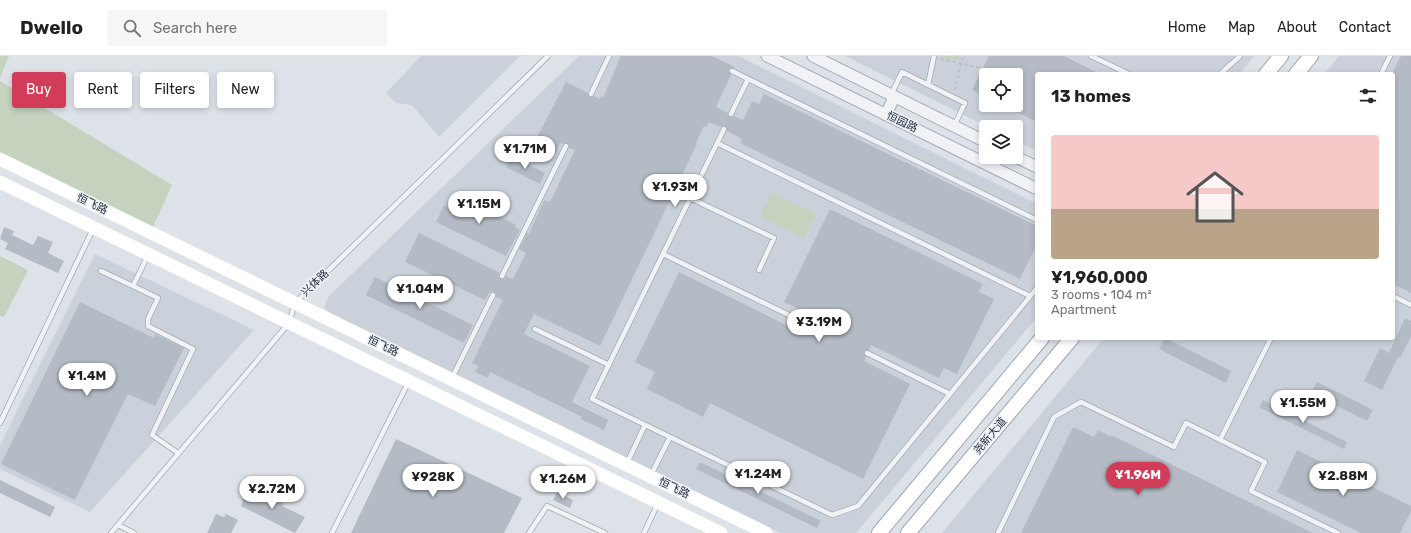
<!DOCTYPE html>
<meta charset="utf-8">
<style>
body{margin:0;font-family:Rubik,"Noto Sans SC",sans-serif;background:#f6f6f6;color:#222;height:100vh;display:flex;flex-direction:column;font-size:15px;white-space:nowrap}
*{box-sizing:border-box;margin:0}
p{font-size:13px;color:#767676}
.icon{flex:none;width:22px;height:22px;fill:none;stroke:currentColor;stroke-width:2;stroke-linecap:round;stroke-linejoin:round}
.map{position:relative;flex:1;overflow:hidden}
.drawer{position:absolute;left:1035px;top:16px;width:360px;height:268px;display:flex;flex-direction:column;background:#fff;border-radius:4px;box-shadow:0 2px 6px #0003}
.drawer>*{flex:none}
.guide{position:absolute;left:12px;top:16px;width:380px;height:36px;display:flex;gap:8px}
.controls{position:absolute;left:979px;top:12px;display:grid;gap:8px}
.controls a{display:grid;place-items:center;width:44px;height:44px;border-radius:4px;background:#fff;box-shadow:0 2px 6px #0003;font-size:20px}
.price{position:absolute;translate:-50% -34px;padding:0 9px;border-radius:14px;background:#fff;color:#222;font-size:13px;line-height:26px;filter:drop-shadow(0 1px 2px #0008)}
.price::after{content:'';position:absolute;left:50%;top:24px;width:12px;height:9px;margin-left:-6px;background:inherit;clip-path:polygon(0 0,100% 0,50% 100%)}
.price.on{background:#d33c58;color:#fff}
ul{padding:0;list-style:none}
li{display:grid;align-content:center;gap:8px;height:212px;padding:0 16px}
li+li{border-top:1px solid #e0e0e0}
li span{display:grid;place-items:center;height:124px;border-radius:4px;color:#555}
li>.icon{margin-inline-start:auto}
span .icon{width:72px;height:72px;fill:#fffc;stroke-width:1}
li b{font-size:17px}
h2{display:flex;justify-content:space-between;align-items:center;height:48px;padding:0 16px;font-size:17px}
.pill{padding:0 14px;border-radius:4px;background:#fff;box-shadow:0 2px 6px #0003;font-size:14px;line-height:36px}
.pill.on{background:#d33c58;color:#fff}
header{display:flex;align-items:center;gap:24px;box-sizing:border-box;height:56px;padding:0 20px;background:#fff;border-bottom:1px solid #e0e0e0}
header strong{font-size:19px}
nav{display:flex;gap:22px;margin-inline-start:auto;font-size:14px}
.search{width:280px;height:36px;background:#f6f6f6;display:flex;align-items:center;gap:10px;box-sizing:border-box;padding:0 14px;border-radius:4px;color:#767676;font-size:15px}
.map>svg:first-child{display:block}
.built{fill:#cbd1da;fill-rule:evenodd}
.green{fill:#c4d2be}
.building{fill:#b4bbc5}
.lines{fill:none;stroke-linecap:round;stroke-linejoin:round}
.service-casing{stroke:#a2a9b2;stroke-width:6}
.tertiary-casing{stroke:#a2a9b2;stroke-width:13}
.primary-casing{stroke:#9ca6b4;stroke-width:16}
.path{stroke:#bbc0c6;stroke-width:2;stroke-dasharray:3 3;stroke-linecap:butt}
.service{stroke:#f0f2f6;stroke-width:4.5}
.tertiary{stroke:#f0f2f6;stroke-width:11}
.secondary{stroke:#fff;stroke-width:13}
.primary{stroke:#fff;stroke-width:14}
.labels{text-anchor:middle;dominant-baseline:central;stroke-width:3.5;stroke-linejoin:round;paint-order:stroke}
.street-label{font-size:11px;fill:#26303f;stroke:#edf1f5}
</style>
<header>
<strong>Dwello</strong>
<div class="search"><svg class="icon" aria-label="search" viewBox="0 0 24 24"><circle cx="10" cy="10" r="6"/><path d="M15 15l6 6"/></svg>Search here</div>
<nav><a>Home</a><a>Map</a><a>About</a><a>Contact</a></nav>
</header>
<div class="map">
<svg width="1411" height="477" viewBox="0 0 1411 477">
<rect width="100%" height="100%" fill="#dde2e8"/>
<!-- built -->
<path class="built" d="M421,0H520L439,81L412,49L396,47L386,37Z
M579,0H739L1037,148V261L856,477H781L331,259L324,251L329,240Z
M845,0H1254L1240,18H1037V95L1016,85V71H988ZM986,19H1016V49H986Z
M1339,0H1411V477H942L1104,282H1393V18H1324Z
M95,198L254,274L90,456L0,413V389Z"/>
<!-- green -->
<path class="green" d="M0,0H9L0,22Z
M941,0H960L959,5L941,2Z
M0,25L172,129L153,171L0,96Z
M772,136L816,158L804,182L760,161Z
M0,200L28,214L4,261L0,260Z"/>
<!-- building -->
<path class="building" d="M621,0H712L735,11L729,14L731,19L716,51L728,57L729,61L734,60L743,64L752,45L759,48L764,38L1037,170V188L1020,223L740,87L742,83L727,75L726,70L721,71L709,66L706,71L704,70L696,87L697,88L600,290L534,258L524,278L590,310L572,346L608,364L604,374L581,363L582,361L490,316L488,322L475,316L478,310L472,307L503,244L496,241V237L493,235L489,237L485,244L405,206L419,177L500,217L498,221L501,223H504L506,220L513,223L526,197L519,193L527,177L529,178L544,144L550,146L575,94L569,92V88L566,86L563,88L560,87L556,97L534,87L566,26L588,37L590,42L594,40L600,43L601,40L603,42Z
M989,0H1064L1100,18H1037V66L1002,49H1016V19H986V41L972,34Z
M1401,0H1411V237L1393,228V16Z
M511,99L545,117L540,128L506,111Z
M455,142L461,145L462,142L516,169L515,171L520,174L506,200L436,166L444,149L450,152Z
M830,153L983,228L979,236L994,243L957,318L944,312L939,322L871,289L869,294L864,295L866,301L864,305L910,328L863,423L710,347L703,361L647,333L655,316L635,306L679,216L788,270L791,264L796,263L794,257L797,252L784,246Z
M4,171L14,175L12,179L33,189L38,180L53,186L48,197L64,205L58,217L5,193L8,187L0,183Z
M375,221L473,269L464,287L366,239Z
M80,246L154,282L155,278L184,292L155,350L128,338L75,444L1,408Z
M1405,262L1411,265V280L1400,302L1398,301L1382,334L1364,325L1380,292L1389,297Z
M1165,282L1231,315L1226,327L1159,293Z
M1317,326L1373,354L1367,365L1311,337Z
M1263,344L1347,386L1344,393L1259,351Z
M1073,371L1094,381L1098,374L1111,381V379L1313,477H1021Z
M396,383L522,442L504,477H351Z
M1297,394L1411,450V455L1400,477H1361L1277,436Z
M700,406L821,465L817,472L696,413Z
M0,424L55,451L50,461L0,437Z
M248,431L270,443L271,441L284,448L282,450L305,461L295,477L241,450L243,445L242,444Z
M557,436L573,444L570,452L553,444Z
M216,458L224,461L226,458L238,464L231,477H207Z"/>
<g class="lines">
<!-- service casing -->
<g class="service-casing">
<path id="service" d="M1091,0L1129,18
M732,15L1037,164
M1220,18L1240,0
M1381,18L1390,0
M928,29L934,0
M591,38L609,0
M891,39L902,16L965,47L954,70
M731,58L748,23
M717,87L1030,240
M690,142L774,182L759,214
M663,198L793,261
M101,215L133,230L148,199
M502,220L566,90
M133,230L158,242L148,263V270L193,293L152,379L178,397
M1393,240L1411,249
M535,273L609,309
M867,297L950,338
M452,322L493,239
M0,367L93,173
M670,381L592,343L724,73
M1220,384L1271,282
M627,407L645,369
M651,419L670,381L832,459L858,450L1037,232
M118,469L134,477
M111,477L289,267L295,247L548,0
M332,477L408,327
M529,477L547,450L605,477
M644,477L658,447
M998,477L1054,361L1081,346L1174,391L1186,367L1265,406L1251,435L1338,477"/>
</g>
<!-- tertiary casing -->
<g class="tertiary-casing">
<path id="tertiary" d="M767,0L1037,133
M813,0L986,86
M886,59L894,41
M1016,101L1037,111"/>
</g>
<!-- primary casing -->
<g class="primary-casing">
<path id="primary" d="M1266,18L1281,0
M1296,18L1311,0
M879,477L1042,282
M908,477L1072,282"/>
</g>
<!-- path -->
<path class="path" d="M941,3L980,12
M955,34L963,0"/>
<!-- service -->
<use href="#service" class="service"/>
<!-- tertiary -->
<use href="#tertiary" class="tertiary"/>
<!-- secondary -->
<path class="secondary" d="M0,103L766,477
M0,126L721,477"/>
<!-- primary -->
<use href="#primary" class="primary"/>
</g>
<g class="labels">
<!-- street labels -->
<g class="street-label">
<text transform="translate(902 66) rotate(26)">恒园路</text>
<text transform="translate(92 148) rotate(26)">恒飞路</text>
<text transform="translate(315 227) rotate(-44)">兴体路</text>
<text transform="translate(383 290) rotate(26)">恒飞路</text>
<text transform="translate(990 380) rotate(-50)">尧新大道</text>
<text transform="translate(674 432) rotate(26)">恒飞路</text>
</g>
</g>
</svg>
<div class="controls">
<a><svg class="icon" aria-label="locate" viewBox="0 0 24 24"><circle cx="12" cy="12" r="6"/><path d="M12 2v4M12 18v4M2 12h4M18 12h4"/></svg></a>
<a><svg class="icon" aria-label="layers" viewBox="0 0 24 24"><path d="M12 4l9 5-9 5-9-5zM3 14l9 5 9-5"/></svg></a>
</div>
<b class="price" style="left:525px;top:114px">¥1.71M</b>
<b class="price" style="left:675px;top:152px">¥1.93M</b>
<b class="price" style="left:479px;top:169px">¥1.15M</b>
<b class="price" style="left:420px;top:254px">¥1.04M</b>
<b class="price" style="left:819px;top:287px">¥3.19M</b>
<b class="price" style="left:87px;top:341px">¥1.4M</b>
<b class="price" style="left:1303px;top:368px">¥1.55M</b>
<b class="price" style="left:758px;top:439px">¥1.24M</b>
<b class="price on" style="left:1138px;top:440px">¥1.96M</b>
<b class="price" style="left:1343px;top:441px">¥2.88M</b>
<b class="price" style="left:433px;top:442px">¥928K</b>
<b class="price" style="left:563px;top:444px">¥1.26M</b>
<b class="price" style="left:272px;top:454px">¥2.72M</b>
<div class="guide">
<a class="pill on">Buy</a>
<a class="pill">Rent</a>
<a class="pill">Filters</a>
<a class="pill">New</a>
</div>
<section class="drawer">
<h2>13 homes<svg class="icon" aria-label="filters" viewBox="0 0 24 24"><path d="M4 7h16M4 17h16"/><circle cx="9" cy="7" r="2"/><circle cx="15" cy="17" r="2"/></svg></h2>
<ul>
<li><span style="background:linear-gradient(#f6c9c9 60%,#b9a48a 0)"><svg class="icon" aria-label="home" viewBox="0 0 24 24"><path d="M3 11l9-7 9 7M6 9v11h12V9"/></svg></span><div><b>¥1,960,000</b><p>3 rooms · 104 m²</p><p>Apartment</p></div></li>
</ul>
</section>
</div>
